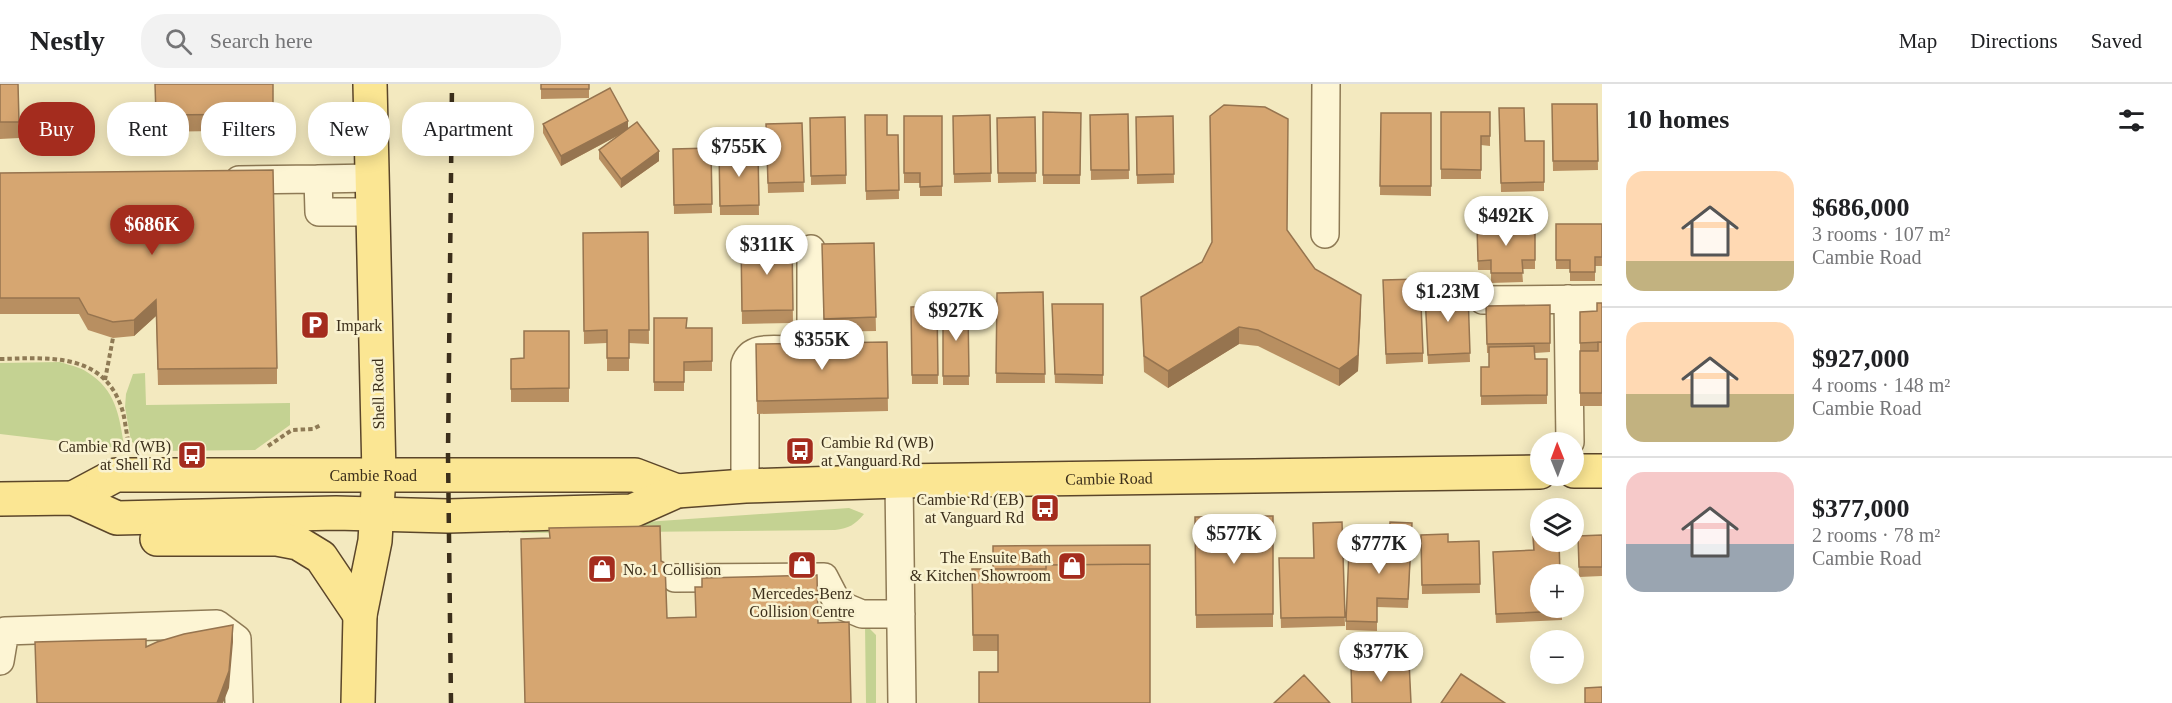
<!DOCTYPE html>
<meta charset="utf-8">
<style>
body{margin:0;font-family:Georgia,serif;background:#f2f2f2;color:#202124;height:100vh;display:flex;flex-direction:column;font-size:22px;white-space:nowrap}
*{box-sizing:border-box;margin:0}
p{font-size:20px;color:#757577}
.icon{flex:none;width:33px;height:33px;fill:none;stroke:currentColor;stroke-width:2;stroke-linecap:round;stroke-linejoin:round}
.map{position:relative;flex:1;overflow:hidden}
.details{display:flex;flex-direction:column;background:#fff;width:570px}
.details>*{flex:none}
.top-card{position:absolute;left:18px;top:18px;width:570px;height:54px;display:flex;gap:12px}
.needle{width:39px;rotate:359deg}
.fabs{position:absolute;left:1530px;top:348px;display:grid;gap:12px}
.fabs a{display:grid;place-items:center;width:54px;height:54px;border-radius:50%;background:#fff;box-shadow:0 3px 15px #0003;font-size:30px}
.price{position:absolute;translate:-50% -51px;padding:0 14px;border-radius:21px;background:#fff;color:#222;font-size:20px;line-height:39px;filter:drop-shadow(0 2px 3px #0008)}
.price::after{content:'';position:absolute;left:50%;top:36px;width:18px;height:14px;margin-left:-9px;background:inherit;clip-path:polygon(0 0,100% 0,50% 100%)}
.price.on{background:#a42c1e;color:#fff}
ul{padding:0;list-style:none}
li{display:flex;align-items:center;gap:18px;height:150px;padding:0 24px}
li+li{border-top:2px solid #e0e0e0}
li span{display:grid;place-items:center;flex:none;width:168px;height:120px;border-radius:18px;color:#555}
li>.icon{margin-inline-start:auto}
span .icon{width:72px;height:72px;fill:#fffc;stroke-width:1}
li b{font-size:26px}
h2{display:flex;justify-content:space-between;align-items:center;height:72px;padding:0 24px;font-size:26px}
.chip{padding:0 21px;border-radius:24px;background:#fff;box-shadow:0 3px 15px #0003;font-size:21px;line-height:54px}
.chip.on{background:#a42c1e;color:#fff}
header{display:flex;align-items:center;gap:36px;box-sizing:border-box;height:84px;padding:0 30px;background:#fff;border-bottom:2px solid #e0e0e0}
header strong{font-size:28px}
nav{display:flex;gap:33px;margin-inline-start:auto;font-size:21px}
.search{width:420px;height:54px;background:#f2f2f2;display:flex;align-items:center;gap:15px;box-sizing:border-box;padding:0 21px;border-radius:24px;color:#757577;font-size:22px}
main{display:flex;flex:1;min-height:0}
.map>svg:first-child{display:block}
.green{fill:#c4d292}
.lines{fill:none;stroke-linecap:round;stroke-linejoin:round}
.minor-casing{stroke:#8e7a55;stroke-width:30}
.major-casing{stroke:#5b462a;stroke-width:36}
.path{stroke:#8e7a55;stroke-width:4;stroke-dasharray:4.5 3;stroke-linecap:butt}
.minor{stroke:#fdf5d4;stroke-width:27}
.major{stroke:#fbe693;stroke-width:33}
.rail{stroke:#3c2f1b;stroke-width:4.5;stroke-dasharray:10 10;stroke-linecap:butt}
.wall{fill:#b88f61}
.shaded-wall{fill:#96744f}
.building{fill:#d6a671;stroke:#96744f;stroke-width:1.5}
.labels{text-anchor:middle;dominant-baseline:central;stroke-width:5;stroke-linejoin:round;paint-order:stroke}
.poi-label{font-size:16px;fill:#3c2f1b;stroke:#f9f2d0;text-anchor:start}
.street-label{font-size:16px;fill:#3c2f1b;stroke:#f9f2d0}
</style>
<header>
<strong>Nestly</strong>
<div class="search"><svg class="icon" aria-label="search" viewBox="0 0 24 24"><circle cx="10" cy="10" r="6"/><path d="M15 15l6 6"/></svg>Search here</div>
<nav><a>Map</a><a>Directions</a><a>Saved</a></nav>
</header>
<main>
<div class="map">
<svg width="1602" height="619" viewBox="0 0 1602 619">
<rect width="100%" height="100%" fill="#f3e9bf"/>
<!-- green -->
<path class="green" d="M60,278C69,281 80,283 87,288C116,306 119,331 124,361L118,364L0,350V279Z
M145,289L146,321L290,319V341L255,366L156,367L139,364L131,357L125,323L126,310L133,290Z
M849,424L864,430C855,441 849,444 835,446L523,449L516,447Z
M865,540L876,551V619H866Z"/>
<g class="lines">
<!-- minor casing -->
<g class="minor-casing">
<path id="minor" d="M372,94L318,95L319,128H374
M239,96L318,95
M1325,150L1326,0
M811,165V265
M1568,215L1570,358
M1483,216L1602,215
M899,397L902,619
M745,402V280C751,261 775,266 791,266
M675,494L824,493L838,520L862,530H901
M0,577L5,547L217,540L237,555L239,619"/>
</g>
<!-- major casing -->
<g class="major-casing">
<g id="major">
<path d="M1574,387H1602"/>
<path id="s1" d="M73,414L116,391H635L677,407"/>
<path id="s2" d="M0,415L73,414L117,434L336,429L448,432L632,427L677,407L745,402L899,397L1540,388"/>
<path d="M157,455H277L298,459L321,473L360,531"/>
<path d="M358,619L360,531L375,457L379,391L370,0"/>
</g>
</g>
<!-- path -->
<path class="path" d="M0,275C45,274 98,268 119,317C126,332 125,348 130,363
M105,296L113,254
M268,362L292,346L313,345L321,341"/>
<!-- minor -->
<use href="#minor" class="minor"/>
<!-- major -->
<use href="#major" class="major"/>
<!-- rail -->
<path class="rail" d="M451,619L448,369L452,0"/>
</g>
<!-- wall -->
<path class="wall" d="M0,0H18L19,54L0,55Z
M155,0H273V46L156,48Z
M541,0H589V14L541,15Z
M1552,20H1597L1598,86L1553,87Z
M1499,24L1525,57H1544V107L1501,108Z
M1043,28L1081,29L1080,100H1043Z
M1441,28H1490V62L1481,61V95H1441Z
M1381,29H1431V112L1380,111Z
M1128,30L1129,95L1091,96L1090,31Z
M865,31L887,51H898L899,115L866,116Z
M990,31L991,98L954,99L953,32Z
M904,32H942V112H920V99H904Z
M1173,32L1174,99L1137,100L1136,33Z
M845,33L846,100L811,101L810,34Z
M1035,33L1036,98L998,99L997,34Z
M802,39L804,108L768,109L766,40Z
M543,40L628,44L659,77L621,104L599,75V66L621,50L561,82L543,49Z
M711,64L712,129L674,130L673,65Z
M758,66L759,131H720L719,67Z
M0,89L277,284V300L158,301L156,232L134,252L113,254L88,246L79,230H0Z
M1556,140H1602V182H1595V197H1570V185H1556Z
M1535,141V185H1522L1523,198L1491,199V186H1478L1477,142Z
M1287,146L1315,185L1361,227L1358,287L1339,302L1258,262L1239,260L1168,304L1144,288L1141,213L1202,178L1212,159Z
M648,148L649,260L629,259V287H607V259L584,260L583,149Z
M741,158H792L793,239L742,240Z
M874,159L876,247L824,248L822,160Z
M1383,206L1423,269V278L1386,280Z
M1043,208L1045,299H996L997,209Z
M1468,208L1470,278L1428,280L1425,210Z
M1602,219V322H1580V228L1597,227Z
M1103,220V300L1055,299L1052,229Z
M1550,221V268L1535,269V275H1547V320L1481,321V283H1489V269H1487L1486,222Z
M937,222L938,300H912L911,223Z
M968,224L969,301H943V225Z
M654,234L687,244H712V287H684V307H654Z
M569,247V318H511V275L524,274Z
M887,258L888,327L757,330L756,260Z
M1273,432V543L1196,544L1195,433Z
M1532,436L1562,524V536L1496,539L1493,468L1533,466Z
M1342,438L1345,542L1281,544L1279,474H1314Z
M1412,448L1408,524L1377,523V547L1346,546V537L1389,468Z
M1421,451L1448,458L1479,457L1480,509L1422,510Z
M1602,451V492L1579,493L1578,452Z
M1150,461L998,588V567H973L972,485H993Z"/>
<!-- shaded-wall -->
<path class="shaded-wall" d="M628,37V46L561,82V72Z
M659,67V77L621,104V95Z
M1361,211L1358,287L1339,302V285Z
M156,216V232L134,252V236Z
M1239,243V260L1168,304V287Z
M233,541V558L229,604L223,619H217Z"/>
<!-- building -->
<path class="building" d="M0,0H18L19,38H0Z
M155,0H273V30L156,31Z
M541,0H589V5H541Z
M610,4L628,37L561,72L543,40Z
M1552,20H1597L1598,77H1553Z
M1224,21L1265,23L1288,35L1287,146L1315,185L1361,211L1358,271L1339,285L1258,246L1239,243L1168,287L1144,272L1141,213L1202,178L1212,158L1210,32Z
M1499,24H1524L1525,57H1544V98L1501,99Z
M1043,28L1081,29L1080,91H1043Z
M1441,28H1490V52H1481V86L1441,85Z
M1381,29H1431V102H1380Z
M1128,30L1129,86H1091L1090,31Z
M865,31H887V51H898L899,106L866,107Z
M990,31L991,89L954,90L953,32Z
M904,32H942V102L920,103V89H904Z
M1173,32L1174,90L1137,91L1136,33Z
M845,33L846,91L811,92L810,34Z
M1035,33L1036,89H998L997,34Z
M637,38L659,67L621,95L599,66Z
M802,39L804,98L768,99L766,40Z
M711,64L712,120L674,121L673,65Z
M758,66L759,121L720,122L719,67Z
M273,86L277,284L158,285L156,216L134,236L113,238L88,230L79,214H0V89Z
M1556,140H1602V173H1595V188H1570V176H1556Z
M1535,141V176H1522L1523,189H1491V176L1478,177L1477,142Z
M648,148L649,246H629V274H607V246L584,247L583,149Z
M741,158H792L793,226L742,227Z
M874,159L876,233L824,235L822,160Z
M1420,195L1423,269L1386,270L1383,196Z
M1043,208L1045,290L996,289L997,209Z
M1468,208L1470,269L1428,271L1425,210Z
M1597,219H1602V258L1580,259V228L1597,227Z
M1052,220H1103V291L1055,290Z
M1550,221V259L1487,260L1486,222Z
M937,222L938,291H912L911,223Z
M968,224L969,292H943V225Z
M654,234H687L686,244H712V277L684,278V298H654Z
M524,247H569V304L511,305V275L524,274Z
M887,258L888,314L757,317L756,260Z
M1598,258H1602V309H1580V267H1598Z
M1534,262L1535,275H1547V311L1481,312V283H1489V263Z
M1273,432V530L1196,531L1195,433Z
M1532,436H1540V458H1559L1560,490H1540V524H1562V527L1496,530L1493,468L1534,466Z
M1342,438L1345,533L1281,534L1279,474H1314L1313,439Z
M1390,438L1412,439L1408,515L1377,514V538L1346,537L1349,466L1389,468Z
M660,442L661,477L665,479L667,534L696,533L695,503H702V494L817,491L818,539L849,538L851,619H525L521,455L550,454L549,444Z
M1448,450V458L1479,457L1480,500L1422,501L1421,451Z
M1602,451V483H1579L1578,452Z
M1150,461V480L1046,481V485H993V462Z
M1150,480V619H979V588H998V551H973L972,485H1046V481Z
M233,541L229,587L217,619H37L35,558L146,555V563L157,558L184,550Z
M1409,577L1411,619H1352L1351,580Z
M1461,590L1505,619H1441Z
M1304,591L1330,619H1274Z
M1602,603V619H1585V604Z"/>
<!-- icons -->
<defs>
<g id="parking-square" transform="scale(1.5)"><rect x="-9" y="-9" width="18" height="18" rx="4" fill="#a42c1e" stroke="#f9f2d0"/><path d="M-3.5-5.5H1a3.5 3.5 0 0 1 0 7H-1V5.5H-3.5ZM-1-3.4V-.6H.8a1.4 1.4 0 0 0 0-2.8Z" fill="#fff"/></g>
<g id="bus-square" transform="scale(1.5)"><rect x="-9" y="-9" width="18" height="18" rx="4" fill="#a42c1e" stroke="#f9f2d0"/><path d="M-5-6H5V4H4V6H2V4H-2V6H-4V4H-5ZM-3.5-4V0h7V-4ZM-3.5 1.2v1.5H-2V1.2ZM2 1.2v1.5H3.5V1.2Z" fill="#fff"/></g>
<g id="shop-square" transform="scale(1.5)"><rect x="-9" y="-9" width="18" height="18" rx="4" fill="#a42c1e" stroke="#f9f2d0"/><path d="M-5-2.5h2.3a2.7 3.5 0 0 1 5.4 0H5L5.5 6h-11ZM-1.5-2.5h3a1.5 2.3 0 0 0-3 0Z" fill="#fff"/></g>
</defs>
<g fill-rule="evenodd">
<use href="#parking-square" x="315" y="241"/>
<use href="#bus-square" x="800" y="367"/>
<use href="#bus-square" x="192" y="371"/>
<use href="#bus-square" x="1045" y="424"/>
<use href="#shop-square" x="802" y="481"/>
<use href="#shop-square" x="1072" y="482"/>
<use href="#shop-square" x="602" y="485"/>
</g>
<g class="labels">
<!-- poi labels -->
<g class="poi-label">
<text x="336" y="241">Impark</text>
<text x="821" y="358">Cambie Rd (WB)<tspan x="821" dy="18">at Vanguard Rd</tspan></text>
<text x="171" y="362" text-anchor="end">Cambie Rd (WB)<tspan x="171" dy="18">at Shell Rd</tspan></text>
<text x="1024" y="415" text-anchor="end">Cambie Rd (EB)<tspan x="1024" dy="18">at Vanguard Rd</tspan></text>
<text x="1051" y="473" text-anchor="end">The Ensuite Bath<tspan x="1051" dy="18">&amp; Kitchen Showroom</tspan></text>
<text x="623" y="485">No. 1 Collision</text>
<text x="802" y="509" text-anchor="middle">Mercedes-Benz<tspan x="802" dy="18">Collision Centre</tspan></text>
</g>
<!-- street labels -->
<g class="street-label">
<text transform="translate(378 310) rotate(-91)">Shell Road</text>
<text stroke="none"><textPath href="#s1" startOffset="306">Cambie Road</textPath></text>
<text stroke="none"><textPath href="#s2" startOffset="1118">Cambie Road</textPath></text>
</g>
</g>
</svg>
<div class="fabs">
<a><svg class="needle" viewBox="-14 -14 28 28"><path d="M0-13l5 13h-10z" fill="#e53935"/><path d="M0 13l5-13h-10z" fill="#757577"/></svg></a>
<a><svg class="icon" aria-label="layers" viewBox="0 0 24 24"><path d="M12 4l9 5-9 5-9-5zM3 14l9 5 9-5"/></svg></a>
<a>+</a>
<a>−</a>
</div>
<b class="price" style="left:739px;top:94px">$755K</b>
<b class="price" style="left:1506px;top:163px">$492K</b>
<b class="price on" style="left:152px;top:172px">$686K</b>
<b class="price" style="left:767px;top:192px">$311K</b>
<b class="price" style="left:1448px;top:239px">$1.23M</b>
<b class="price" style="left:956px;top:258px">$927K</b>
<b class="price" style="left:822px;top:287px">$355K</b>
<b class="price" style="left:1234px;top:481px">$577K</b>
<b class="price" style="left:1379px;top:491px">$777K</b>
<b class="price" style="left:1381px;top:599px">$377K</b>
<div class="top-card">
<a class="chip on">Buy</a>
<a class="chip">Rent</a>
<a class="chip">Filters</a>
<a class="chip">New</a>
<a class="chip">Apartment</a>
</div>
</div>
<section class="details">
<h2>10 homes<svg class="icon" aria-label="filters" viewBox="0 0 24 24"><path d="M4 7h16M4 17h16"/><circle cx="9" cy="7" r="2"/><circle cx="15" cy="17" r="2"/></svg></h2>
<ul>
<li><span style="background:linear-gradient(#ffd9b3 75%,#c2b280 0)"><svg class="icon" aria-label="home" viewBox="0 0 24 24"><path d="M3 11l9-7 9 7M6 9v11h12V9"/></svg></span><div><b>$686,000</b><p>3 rooms · 107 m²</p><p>Cambie Road</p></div></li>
<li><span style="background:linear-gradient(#ffd9b3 60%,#c2b280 0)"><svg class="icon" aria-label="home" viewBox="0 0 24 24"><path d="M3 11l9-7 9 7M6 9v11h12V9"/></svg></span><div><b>$927,000</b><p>4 rooms · 148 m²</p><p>Cambie Road</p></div></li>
<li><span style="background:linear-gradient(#f6c9c9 60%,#9aa5b1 0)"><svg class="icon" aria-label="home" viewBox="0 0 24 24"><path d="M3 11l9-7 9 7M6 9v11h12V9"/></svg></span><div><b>$377,000</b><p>2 rooms · 78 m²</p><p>Cambie Road</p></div></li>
</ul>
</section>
</main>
